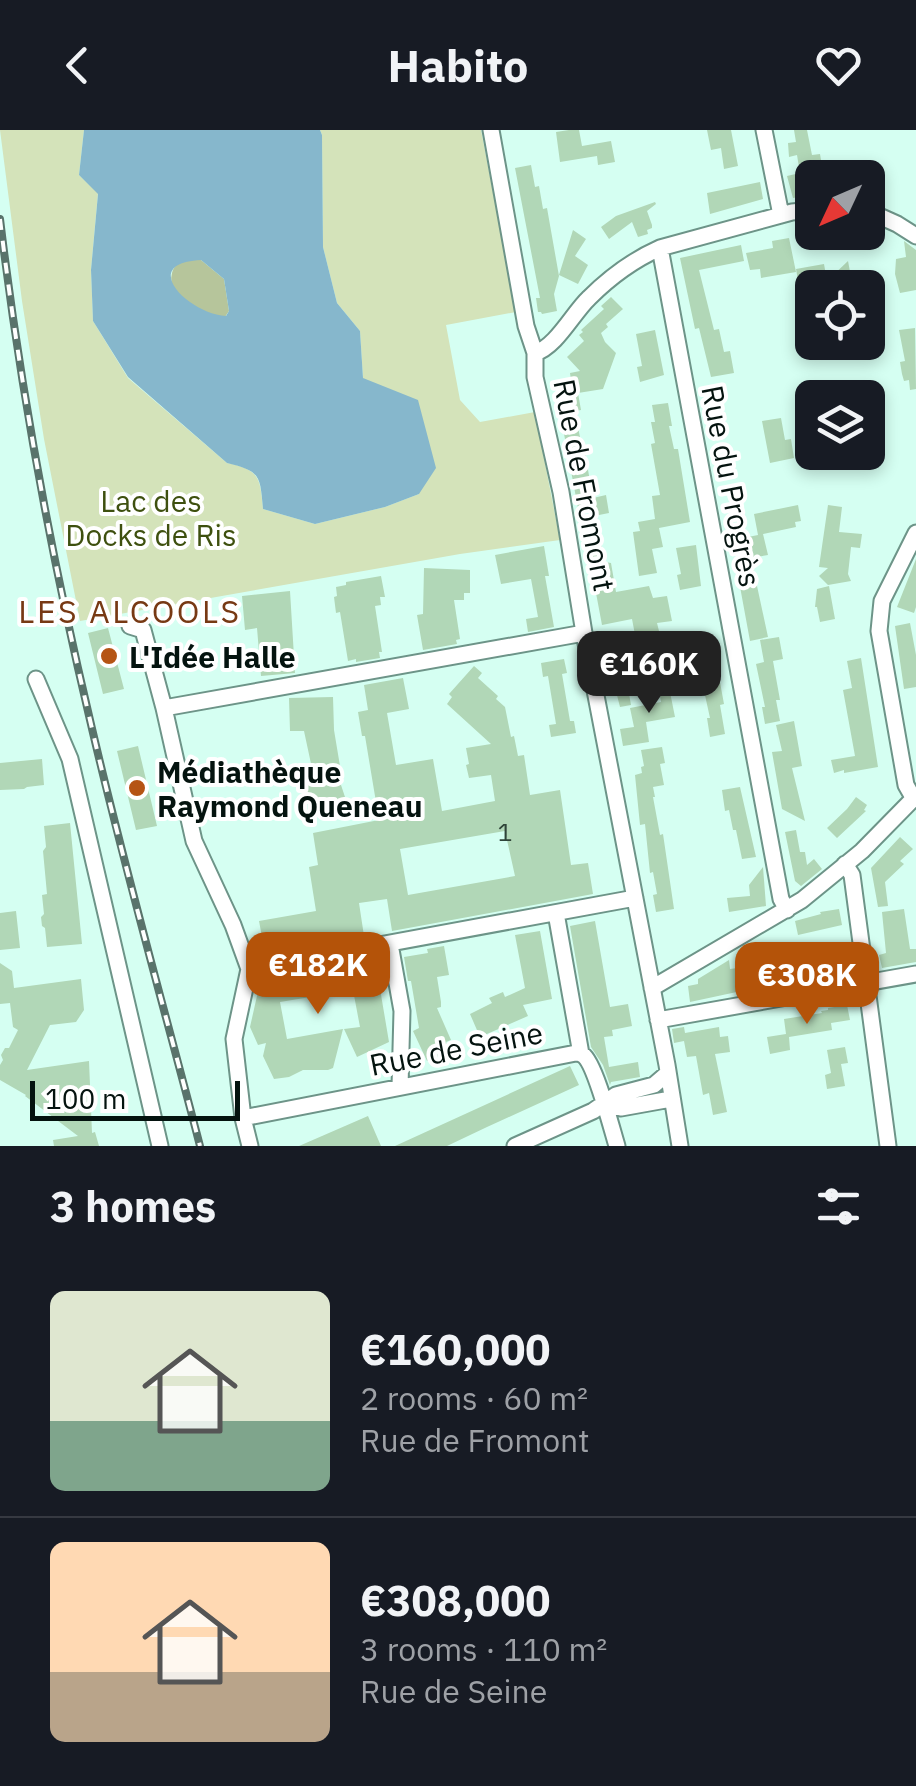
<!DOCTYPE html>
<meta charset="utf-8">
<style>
body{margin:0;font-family:"IBM Plex Sans",sans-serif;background:#20242c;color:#f1f3f6;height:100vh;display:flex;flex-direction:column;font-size:38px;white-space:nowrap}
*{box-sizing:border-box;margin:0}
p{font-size:32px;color:#9ea1a6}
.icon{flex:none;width:55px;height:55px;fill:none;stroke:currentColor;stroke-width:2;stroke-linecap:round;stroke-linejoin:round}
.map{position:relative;height:1016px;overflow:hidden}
.side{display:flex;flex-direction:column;background:#171b24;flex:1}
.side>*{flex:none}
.needle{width:65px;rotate:226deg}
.tools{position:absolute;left:795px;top:30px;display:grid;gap:20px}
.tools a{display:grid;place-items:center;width:90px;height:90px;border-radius:15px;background:#171b24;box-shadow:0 5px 15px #0003;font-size:50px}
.scale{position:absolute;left:30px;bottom:25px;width:210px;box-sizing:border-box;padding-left:10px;border:5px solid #04130f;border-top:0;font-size:28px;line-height:35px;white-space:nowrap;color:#04130f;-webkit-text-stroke:8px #fff;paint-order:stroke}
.price{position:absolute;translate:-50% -85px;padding:0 22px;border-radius:20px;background:#b45309;color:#fff;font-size:32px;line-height:65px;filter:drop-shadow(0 2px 5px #0008)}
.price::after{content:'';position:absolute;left:50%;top:60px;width:30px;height:22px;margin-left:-15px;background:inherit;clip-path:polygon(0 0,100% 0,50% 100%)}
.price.current{background:#222;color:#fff}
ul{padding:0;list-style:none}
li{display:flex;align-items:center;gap:30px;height:250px;padding:0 50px}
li+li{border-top:2px solid #363941}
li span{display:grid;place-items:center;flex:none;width:280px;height:200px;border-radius:15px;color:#555}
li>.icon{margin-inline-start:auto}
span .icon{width:120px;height:120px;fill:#fffc;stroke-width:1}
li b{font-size:42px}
h2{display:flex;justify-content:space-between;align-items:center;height:120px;padding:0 50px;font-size:42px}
header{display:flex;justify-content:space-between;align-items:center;height:130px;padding:0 50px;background:#171b24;font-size:45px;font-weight:800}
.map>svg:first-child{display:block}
.green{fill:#d4e3ba}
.forest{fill:#b6c59b}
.water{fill:#86b7cc;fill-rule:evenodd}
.building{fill:#b1d7b7;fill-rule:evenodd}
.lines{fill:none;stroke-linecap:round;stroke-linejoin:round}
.minor-casing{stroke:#6d9488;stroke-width:19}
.minor{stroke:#fff;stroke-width:15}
.rail-casing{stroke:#59736b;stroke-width:8}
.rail{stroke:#fff;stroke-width:4;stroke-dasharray:11;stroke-linecap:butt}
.poi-dot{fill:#b55414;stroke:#fff;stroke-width:4}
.labels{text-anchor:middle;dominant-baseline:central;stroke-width:8;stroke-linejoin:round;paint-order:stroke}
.number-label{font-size:25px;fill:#2f4439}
.street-label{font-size:30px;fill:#04130f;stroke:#fff}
.park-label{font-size:30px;fill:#3e500f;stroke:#fff}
.poi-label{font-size:30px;font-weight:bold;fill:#04130f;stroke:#fff;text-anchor:start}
.neighbourhood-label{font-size:32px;letter-spacing:2.5px;fill:#773914;stroke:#fff}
</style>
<header><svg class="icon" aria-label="back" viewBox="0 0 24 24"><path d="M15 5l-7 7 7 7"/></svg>Habito<svg class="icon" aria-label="heart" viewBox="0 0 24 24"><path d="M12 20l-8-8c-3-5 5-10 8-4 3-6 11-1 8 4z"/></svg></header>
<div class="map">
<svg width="916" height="1016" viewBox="0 0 916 1016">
<rect width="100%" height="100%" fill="#d5fff2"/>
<!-- green -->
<path class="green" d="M0,0H84L79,45L98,63L91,140L93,191L128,248L227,333C260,340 260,347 263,379L315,394L385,377L419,364L363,248L360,201L337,173L323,117L322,5L320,0H481L516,182L446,195L460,270L480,292L535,282L560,410L460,424L80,491L44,309L22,171Z"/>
<!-- forest -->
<path class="forest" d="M201,130L224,149L229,181L225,187C205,185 165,169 172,143C174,136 177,133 183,131C189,129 195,130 201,130Z"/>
<!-- water -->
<path class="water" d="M84,0H320L322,5L323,117L337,173L360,201L363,248L418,270L436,338L419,364L385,377L315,394L263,379C260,346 261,341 227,333L128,247L93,191L91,140L98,64L79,45ZM201,130L224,149L229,181L226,186C189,184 137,133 201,130Z"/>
<!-- building -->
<path class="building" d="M569,0H579L582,16L611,11L615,32L598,35L597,26L560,32L556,2Z
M707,0H731L738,36L724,39L721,18L711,20Z
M794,0H807L812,25L820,24L824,48H808L811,65L793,68L787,46L800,43L797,25L789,27L788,13L796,12Z
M531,35L535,57L539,56L543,79L547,78L559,146L554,164L557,181L542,184L541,182H538L536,168H540L515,38Z
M760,52L763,69L710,84L707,63Z
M655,72L656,74L647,81L652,95V98L647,100L648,104L638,107L632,92L609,109L601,97L616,86Z
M573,100L586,109L575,126L588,135L578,154L559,145Z
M789,108L796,142L761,148L760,139L750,140L746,123L773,118L772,111Z
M904,111L916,120V160L900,163L895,144L896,129L906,127Z
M741,115L744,131L699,140L714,200L719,199L724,222L730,221L734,243L711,247L699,198L695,199L680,128Z
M848,131L851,147L799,156L796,139L824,134L827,151Z
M611,167L623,179L606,194L608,197L601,203L605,212L616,223L603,259L578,263L581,280L575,281L583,323H585L593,368L606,365L609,383L594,386L592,375L578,378L561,288L565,287L561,266L573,264L570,243L580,241L567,227L584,211L579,205L583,202L581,200L604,179L601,176Z
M915,198L916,259L910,260L909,250L904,251L902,244L900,232L905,231L899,200Z
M655,200L664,245L640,252L637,237L642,236L636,204Z
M668,273L672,296H669L674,319H678L690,392L659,398L663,417L652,419L657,443L639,446L633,402L640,401L638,392L655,389L652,366L660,365L651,314L655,313L651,292H655L652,275Z
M781,288L785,310L791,309L794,328L770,333L762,291Z
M798,375L801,391L795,392L796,397L758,405L754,384Z
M828,375L842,377L839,402L862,404L860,418L851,417L848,444L851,451L828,455L819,446L828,438L819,437Z
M763,404L768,425L751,428L768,507L750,511L736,435H739L738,431L747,429L743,408Z
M601,413L605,432L611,433L616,462L649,456L653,468L667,466L672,491L657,493L660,505L636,510L632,489L602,495L587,415Z
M696,415L701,456L680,460L677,445L681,444L676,418Z
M544,416L549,446H545L554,497L528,502L526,489L538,487L531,449L501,454L495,425Z
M916,429V477L914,483L897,477Z
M424,438L470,440V463H464V470H454L460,509L456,510L457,514L423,520L417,485L423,484Z
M381,446L385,467H380L381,475L375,476L382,522H379L380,528L356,532V529L348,531L340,482L336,483L334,467L337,466L336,457L346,455V452Z
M829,456L835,489L820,492L817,477H815L817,459Z
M290,461L295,543L261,546L257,498L245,500L242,466Z
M910,493L916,525V557L904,559L895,496Z
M108,498L124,559L103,564L88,503Z
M779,507L783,529L773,531L780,570H776L780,591L765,594L762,577H765L756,534L764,532L760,510Z
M621,519L631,575L620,577L606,522Z
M861,528L878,637L844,643V640L834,643L831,630L855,626L843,560L852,558L847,531Z
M564,529L567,543L562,544L570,591H574L576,603L551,607L549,595L556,594L548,546L543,547L541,533Z
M474,536L482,543L478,548L498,566L496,569L505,577L511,607L514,606L518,626L524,625L530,665L560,660L571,735L588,733L593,764L392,801L387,769L359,773L364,806L265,823L259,791L316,781L309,737L318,735L313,703L379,690L365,606H362L358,582L368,580L364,555L403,548L409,579L387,583L396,635L433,629L442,681L495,671L491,645L469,648L466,635L469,634L466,618L491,614L447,574L452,567L449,564ZM505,701L515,746L408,765L400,719Z
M717,536L724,574L720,575L725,604L710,607L707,588H710L701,547L703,546L702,539Z
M667,547L675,587L646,592L649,612L623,616L620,599L634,597L630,578L661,572L657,549Z
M333,567L334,600L341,642L340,652L345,667L309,681L303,647L313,643L304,601H290L289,568Z
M794,591L802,636L792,638L805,691L782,679L772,622L782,621L776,595Z
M138,616L157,696L136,700L117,621Z
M662,617L665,633L660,634L664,655L653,657L655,667H653L660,705L663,704L674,779L656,782L653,765L657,764L653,742L650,743L645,694L640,695L635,645L642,643L641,637L644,636L641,620Z
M42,629L44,655L27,657L24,659L0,660V633Z
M740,657L756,727L742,729L736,700H733L729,680L725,681L722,660Z
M856,667L867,675L864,680L866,681L837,708L827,698L847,679Z
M70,693L82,814L47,817L45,798L42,796L41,787L44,784L42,765L47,764L43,721L46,717L44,696Z
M796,700L800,722H805L807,735L814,729L822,739L801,756L795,751L785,702Z
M900,707L913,719L900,731L904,734L885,752L888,776L878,777L871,738Z
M763,737L766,776L729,782L727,768L750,766L749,755Z
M839,779L842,795L798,805L795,791L821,784L820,782Z
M904,779L910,819H916V832L882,838L879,825L886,823L882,782Z
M16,781L20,818L0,820V783Z
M595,791L610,877L628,874L632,896L612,900L613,906L604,907L609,937L638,932L640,947L611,952L610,955L603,935L591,917L570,796Z
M540,801L552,869L523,875L528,886L480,907L470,884L492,873L489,868L503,862L505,867L525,858L515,805Z
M444,816L449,845L437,847L441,872V877L437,878L451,910L446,912L450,921L427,931L413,901L419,898L411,851H408L404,827L428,823L427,819Z
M831,825V831L844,828L846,844L808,850L804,830Z
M375,829L389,912L357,927L344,899L360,897L353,860L280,872L287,909L343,899L333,938L328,940H303L289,947L274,949L263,926L266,913L258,915L250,897L261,848Z
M729,830L730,839L752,836L753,840L770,839L773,858L760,859V857L690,872L688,856L698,854V849Z
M0,833L12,841L14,858L81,849L84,880L76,892L50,895L27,940L89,931L92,1003L95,1002L99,1016H54L53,1010L78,1006L25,966L26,965L0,950V935L3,930L1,925L5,918H9L18,900L13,897L10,873L0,874Z
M847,875L850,890L831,893L832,900L789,907L790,920L770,924L767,907L786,904L784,889L822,883L821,881L828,880V878Z
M684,897L685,903L719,897L720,907L728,906L730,922L715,924L727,982L713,985L709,963L703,965L696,926L687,927L684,911L674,913L672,899Z
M845,917L848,933L841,934L845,956L827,959L825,945L831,943L827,920Z
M570,936L579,955L487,997L447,1016H395Z
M368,986L381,1016H299Z"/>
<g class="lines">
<!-- minor casing -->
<g class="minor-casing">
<path id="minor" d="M491,0L526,196L535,223V247L561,362L584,503L667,935L680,1016
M764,0L781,85
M868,81L897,94L916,106
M660,118L781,769L787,780
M535,223C556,217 573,183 589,168C610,147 633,130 660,118L792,82L812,80
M130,496L143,500L164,578L194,711L233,795L249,839L234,909L243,988L250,1016
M36,549L70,629L160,1016
M164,578L584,503
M914,669L906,655L879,501L882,471L916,403
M845,734L852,745L888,1016
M556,783L581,924
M390,814L402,881L400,957
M249,839L635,768
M652,858L802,770L862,721L916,666
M658,890L916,844
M605,974L621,978L671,969
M243,988L576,923C578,923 581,924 583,925C595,933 612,1000 617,1016
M515,1016L593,981L616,965L654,955L668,943"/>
</g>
<!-- minor -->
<use href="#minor" class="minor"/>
<!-- rail casing -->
<g class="rail-casing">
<path id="rail" d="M0,89C20,257 51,425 90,590C123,733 163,874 200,1016"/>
</g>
<!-- rail -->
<use href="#rail" class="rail"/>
</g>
<!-- markers -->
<g class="poi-dot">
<circle cx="109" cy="526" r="10"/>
<circle cx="137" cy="658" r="10"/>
</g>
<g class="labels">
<!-- number labels -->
<g class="number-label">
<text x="505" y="701">1</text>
</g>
<!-- street labels -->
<g class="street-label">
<text transform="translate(585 355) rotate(79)">Rue de Fromont</text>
<text transform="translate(732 356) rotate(79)">Rue du Progrès</text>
<text transform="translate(456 918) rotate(-11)">Rue de Seine</text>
</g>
<!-- park labels -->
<g class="park-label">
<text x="151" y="370">Lac des<tspan x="151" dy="34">Docks de Ris</tspan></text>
</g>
<!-- poi labels -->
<g class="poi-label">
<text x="129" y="526">L'Idée Halle</text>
<text x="157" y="641">Médiathèque<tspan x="157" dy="34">Raymond Queneau</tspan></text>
</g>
<!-- neighbourhood labels -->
<g class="neighbourhood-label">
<text x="130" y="481">LES ALCOOLS</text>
</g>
</g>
</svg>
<div class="tools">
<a><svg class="needle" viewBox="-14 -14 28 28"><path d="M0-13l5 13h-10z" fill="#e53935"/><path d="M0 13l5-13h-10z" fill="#9ea1a6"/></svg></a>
<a><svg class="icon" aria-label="locate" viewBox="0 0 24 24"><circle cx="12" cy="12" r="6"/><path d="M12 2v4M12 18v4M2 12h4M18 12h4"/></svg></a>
<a><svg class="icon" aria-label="layers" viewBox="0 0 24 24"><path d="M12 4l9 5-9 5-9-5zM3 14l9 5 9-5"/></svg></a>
</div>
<div class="scale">100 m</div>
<b class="price current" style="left:649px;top:586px">€160K</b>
<b class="price" style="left:318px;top:887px">€182K</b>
<b class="price" style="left:807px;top:897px">€308K</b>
</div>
<section class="side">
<h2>3 homes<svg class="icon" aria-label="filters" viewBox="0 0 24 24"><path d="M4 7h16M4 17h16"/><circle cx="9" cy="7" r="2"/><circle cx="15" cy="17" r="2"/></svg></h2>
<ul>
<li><span style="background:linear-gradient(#dfe7d0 65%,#7fa58c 0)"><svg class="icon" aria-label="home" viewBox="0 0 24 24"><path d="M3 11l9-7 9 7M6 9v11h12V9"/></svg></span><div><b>€160,000</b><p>2 rooms · 60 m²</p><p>Rue de Fromont</p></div></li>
<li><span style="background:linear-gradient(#ffd9b3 65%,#b9a48a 0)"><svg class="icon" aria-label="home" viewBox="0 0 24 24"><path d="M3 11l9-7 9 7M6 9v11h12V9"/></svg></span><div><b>€308,000</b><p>3 rooms · 110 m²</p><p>Rue de Seine</p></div></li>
</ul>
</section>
